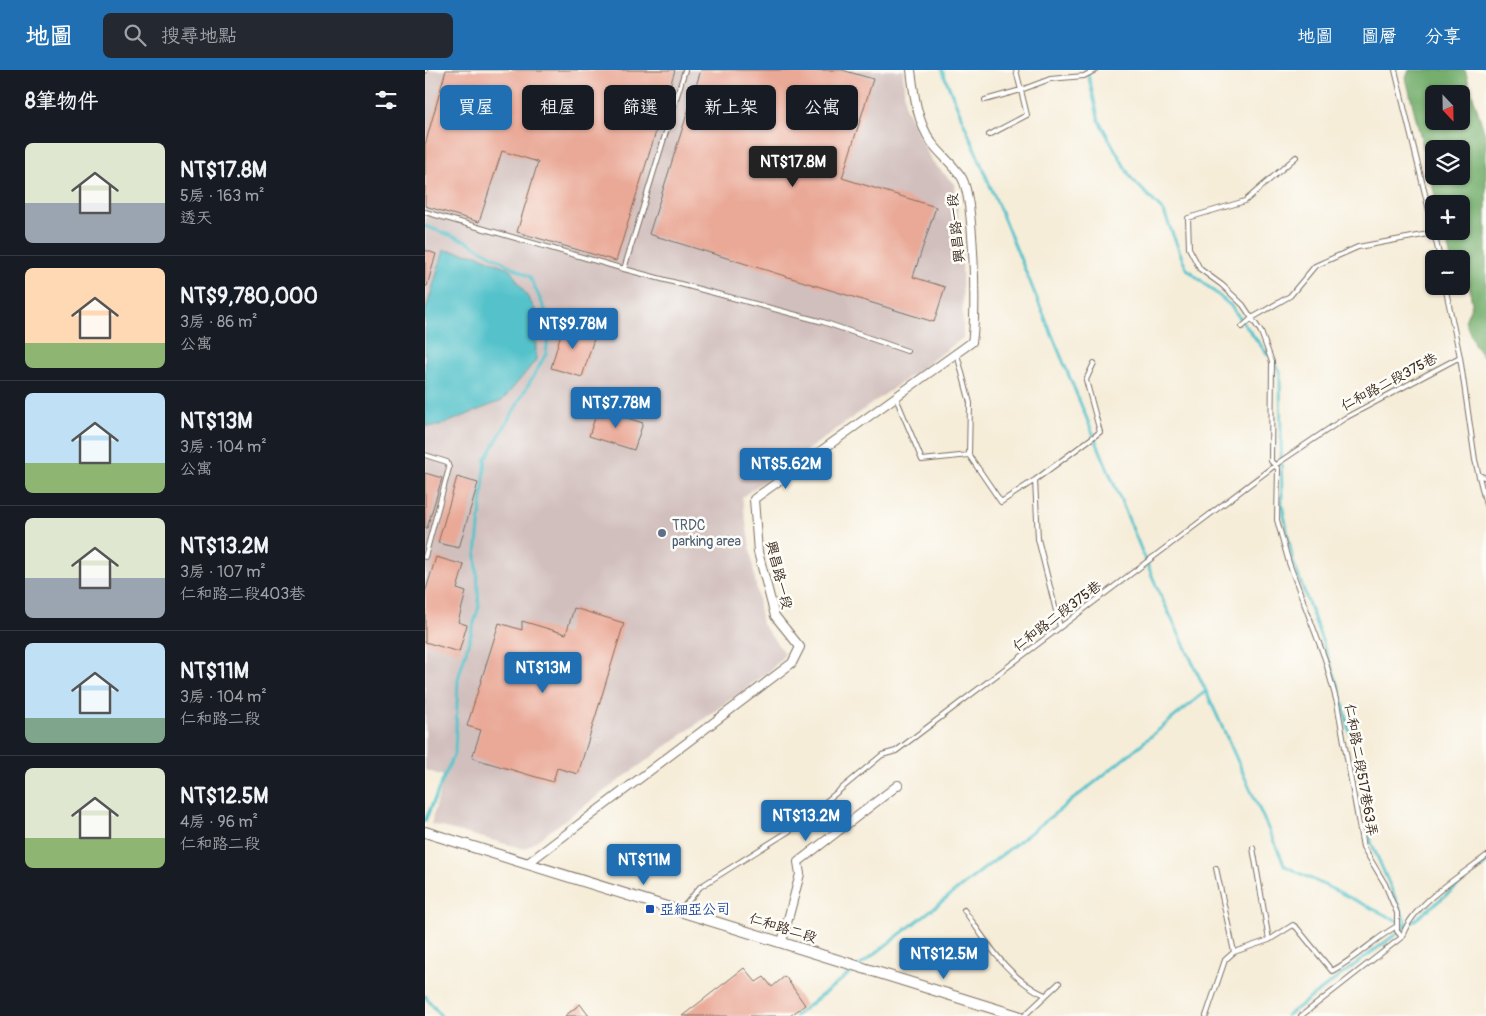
<!DOCTYPE html>
<html lang="zh-TW">
<meta charset="utf-8">
<style>
body{margin:0;font-family:Pangolin,"LXGW WenKai TC",sans-serif;background:#242831;color:#f1f3f6;height:100vh;display:flex;flex-direction:column;font-size:19px;white-space:nowrap}
*{box-sizing:border-box;margin:0}
p{font-size:16px;color:#9ea1a6}
.icon{flex:none;width:28px;height:28px;fill:none;stroke:currentColor;stroke-width:2;stroke-linecap:round;stroke-linejoin:round}
.map{position:relative;flex:1;overflow:hidden}
.sheet{display:flex;flex-direction:column;background:#171b24;width:425px}
.sheet>*{flex:none}
.banner{position:absolute;left:15px;top:15px;width:475px;height:45px;display:flex;gap:10px}
.needle{width:32px;rotate:158deg}
.tools{position:absolute;left:1000px;top:15px;display:grid;gap:10px}
.tools a{display:grid;place-items:center;width:45px;height:45px;border-radius:8px;background:#171b24;box-shadow:0 1px 4px #0004;font-size:25px}
.price{position:absolute;translate:-50% -42px;padding:0 11px;border-radius:5px;background:#1f6fb2;color:#fff;font-size:16px;line-height:32px;filter:drop-shadow(0 1px 2px #0008)}
.price::after{content:'';position:absolute;left:50%;top:30px;width:15px;height:11px;margin-left:-8px;background:inherit;clip-path:polygon(0 0,100% 0,50% 100%)}
.price.active{background:#222;color:#fff}
ul{padding:0;list-style:none}
li{display:flex;align-items:center;gap:15px;height:125px;padding:0 25px}
li+li{border-top:1px solid #363941}
li span{display:grid;place-items:center;flex:none;width:140px;height:100px;border-radius:8px;color:#555}
li>.icon{margin-inline-start:auto}
span .icon{width:60px;height:60px;fill:#fffc;stroke-width:1}
li b{font-size:21px}
h2{display:flex;justify-content:space-between;align-items:center;height:60px;padding:0 25px;font-size:21px}
.pill{padding:0 18px;border-radius:8px;background:#171b24;box-shadow:0 1px 4px #0004;font-size:18px;line-height:45px}
.pill.active{background:#1f6fb2;color:#fff}
header{display:flex;align-items:center;gap:30px;box-sizing:border-box;height:70px;padding:0 25px;background:#1f6fb2;color:#fff}
header strong{font-size:24px}
nav{display:flex;gap:28px;margin-inline-start:auto;font-size:18px}
.search{width:350px;height:45px;background:#242831;display:flex;align-items:center;gap:12px;box-sizing:border-box;padding:0 18px;border-radius:8px;color:#9ea1a6;font-size:19px}
main{display:flex;flex:1;min-height:0}
.map>svg:first-child{display:block}
.industrial{fill:#d1bfbd}
.forest{fill:#74ae6d;stroke:#586c46;fill-rule:evenodd}
.water{fill:#54c2cb;stroke:#487674}
.lines{fill:none;stroke-linecap:round;stroke-linejoin:round}
.stream{stroke:#54c2cb;stroke-width:3}
.building{fill:#eaa997}
.lane-casing{stroke:#7c6e5f;stroke-width:6}
.street-casing{stroke:#7c6e5f;stroke-width:10}
.secondary-casing{stroke:#7c6e5f;stroke-width:12}
.path{stroke:#7c6e5f;stroke-width:2;stroke-dasharray:1 4;stroke-linecap:butt}
.lane{stroke:#fff;stroke-width:4}
.street{stroke:#fff;stroke-width:8}
.secondary{stroke:#fff;stroke-width:10}
.service-dot{fill:#5c6f8a;stroke:#fdfcf7;stroke-width:2}
.transit-dot{fill:#1a4fb4;stroke:#fdfcf7;stroke-width:2}
.labels{text-anchor:middle;dominant-baseline:central;stroke-width:5;stroke-linejoin:round;paint-order:stroke}
.street-label{font-size:14px;fill:#3b2a1e;stroke:#fdfcf7}
.service-label{font-size:14px;fill:#4e5e75;stroke:#fdfcf7;text-anchor:start}
.transit-label{font-size:14px;fill:#164399;stroke:#fdfcf7;text-anchor:start}
</style>
<header>
<strong>地圖</strong>
<div class="search"><svg class="icon" aria-label="search" viewBox="0 0 24 24"><circle cx="10" cy="10" r="6"/><path d="M15 15l6 6"/></svg>搜尋地點</div>
<nav><a>地圖</a><a>圖層</a><a>分享</a></nav>
</header>
<main>
<section class="sheet">
<h2>8筆物件<svg class="icon" aria-label="filters" viewBox="0 0 24 24"><path d="M4 7h16M4 17h16"/><circle cx="9" cy="7" r="2"/><circle cx="15" cy="17" r="2"/></svg></h2>
<ul>
<li><span style="background:linear-gradient(#dfe7d0 60%,#9aa5b1 0)"><svg class="icon" aria-label="home" viewBox="0 0 24 24"><path d="M3 11l9-7 9 7M6 9v11h12V9"/></svg></span><div><b>NT$17.8M</b><p>5房 · 163 m²</p><p>透天</p></div></li>
<li><span style="background:linear-gradient(#ffd9b3 75%,#8fb573 0)"><svg class="icon" aria-label="home" viewBox="0 0 24 24"><path d="M3 11l9-7 9 7M6 9v11h12V9"/></svg></span><div><b>NT$9,780,000</b><p>3房 · 86 m²</p><p>公寓</p></div></li>
<li><span style="background:linear-gradient(#bfe0f5 70%,#8fb573 0)"><svg class="icon" aria-label="home" viewBox="0 0 24 24"><path d="M3 11l9-7 9 7M6 9v11h12V9"/></svg></span><div><b>NT$13M</b><p>3房 · 104 m²</p><p>公寓</p></div></li>
<li><span style="background:linear-gradient(#dfe7d0 60%,#9aa5b1 0)"><svg class="icon" aria-label="home" viewBox="0 0 24 24"><path d="M3 11l9-7 9 7M6 9v11h12V9"/></svg></span><div><b>NT$13.2M</b><p>3房 · 107 m²</p><p>仁和路二段403巷</p></div></li>
<li><span style="background:linear-gradient(#bfe0f5 75%,#7fa58c 0)"><svg class="icon" aria-label="home" viewBox="0 0 24 24"><path d="M3 11l9-7 9 7M6 9v11h12V9"/></svg></span><div><b>NT$11M</b><p>3房 · 104 m²</p><p>仁和路二段</p></div></li>
<li><span style="background:linear-gradient(#dfe7d0 70%,#8fb573 0)"><svg class="icon" aria-label="home" viewBox="0 0 24 24"><path d="M3 11l9-7 9 7M6 9v11h12V9"/></svg></span><div><b>NT$12.5M</b><p>4房 · 96 m²</p><p>仁和路二段</p></div></li>
</ul>
</section>
<div class="map">
<svg width="1061" height="946" viewBox="0 0 1061 946">
<rect width="100%" height="100%" fill="#fdfcf7"/>
<filter id="ink" filterUnits="userSpaceOnUse"><feTurbulence type="fractalNoise" baseFrequency=".02" numOctaves="2"/><feDisplacementMap in="SourceGraphic" scale="10" xChannelSelector="R" yChannelSelector="G"/><feConvolveMatrix kernelMatrix="1 2 1 2 8 2 1 2 1" color-interpolation-filters="sRGB"/></filter>
<filter id="wash" filterUnits="userSpaceOnUse"><feTurbulence type="fractalNoise" baseFrequency=".0096" numOctaves="4" result="noise"/><feDisplacementMap in="SourceGraphic" scale="20" xChannelSelector="R" yChannelSelector="G"/><feGaussianBlur stdDeviation="1.12" result="paint"/><feColorMatrix in="noise" values="0 0 0 0 0 0 0 0 0 0 0 0 0 0 0 0 0 1.4 0 .05"/><feComposite in="paint" operator="in"/></filter>
<g filter="url(#wash)">
<rect width="100%" height="100%" fill="#f6edd9"/>
<!-- industrial -->
<path class="industrial" d="M0,0H478L480,37L506,90L530,115L537,181L538,268L317,427L337,554L360,584L346,600L100,779L6,754L19,706L0,700Z"/>
<!-- forest -->
<path class="forest" d="M984,0H1040L1061,68V291L1050,276L1040,251L1047,234L1044,214L1036,209V189H1026L1019,161H1036V134H1012L981,8ZM1009,24H1036V51H1009ZM1009,79H1036V106H1009Z"/>
<!-- water -->
<path class="water" d="M19,180L52,185L85,199L110,239L111,290L78,330L14,356H0V243Z"/>
<g class="lines">
<!-- stream -->
<path class="stream" d="M517,0L733,520L781,621L860,796L983,856
M662,0L674,51L706,108L739,142L761,198L805,235L843,285
M0,156L41,171L105,207L125,251L121,284L61,389L51,485L54,536L33,609L30,682L0,751
M847,290L855,301L857,434L868,491L914,617L934,701L946,772L982,855
M0,926L16,946
M370,946L669,713L781,621
M861,946L990,850L1061,793"/>
</g>
<g id="blocks">
<!-- building -->
<path class="building" d="M21,0H250L191,191L92,162L113,92L77,81L54,152L0,136V75Z
M276,0H417L448,9L417,108L511,137L488,207L520,217L509,252L224,164Z
M0,180L11,184L2,216H0Z
M139,253L171,262L157,307L126,298Z
M173,339L218,353L209,380L164,366Z
M0,403L17,408L2,458H0Z
M32,407L53,413L34,478L13,473Z
M11,487L39,495L32,519L41,522L33,552L42,555L34,582L0,572V523Z
M149,538L199,553L153,704L132,698L128,712L47,688L56,660L42,656L74,553L97,560V551L141,564Z
M319,898L331,912L339,907L347,917L360,906L380,935L365,946H257Z
M155,934L164,946H140Z"/>
</g>
</g>
<g filter="url(#ink)">
<use href="#blocks" fill-opacity="0" stroke="#7c6e5f" stroke-width="1"/>
<g class="lines">
<!-- lane casing -->
<g class="lane-casing">
<path id="lane" d="M970,0L1009,161
M0,1V0
M560,30L596,20L625,9L659,6L670,0
M564,65L602,45L591,0
M871,87L820,131L763,148L764,178L775,199L797,215L818,235L836,262L847,292L846,391L853,399L852,450L864,493L900,589L912,633L938,777L960,814L972,843V861L977,867
M0,142L199,199L398,252L482,281
M1009,162L1015,189
M199,199L260,0
M1020,216L1035,287L1050,390L1061,435
M817,257L827,248L865,226L890,196L933,177L1009,163
M532,284L545,333L544,385L576,432L610,410L675,362L661,310L669,293
M471,328L497,390L544,385
M0,385L22,392L24,398L0,487
M1054,405L1061,408
M610,410L613,469L635,557
M828,778L844,870
M791,798L809,882
M256,840L275,817L369,758L457,685L471,681L853,393L920,348L1035,287
M539,840C562,872 583,909 620,925
M599,946L634,913
M781,946L800,890L809,882L844,870L868,855L872,858L907,901C930,889 949,869 972,856
M876,946L977,867C987,834 1034,807 1061,786"/>
</g>
<!-- street casing -->
<g class="street-casing">
<path id="street" d="M103,793L367,593L375,577L350,546L333,482L329,429L547,272C552,247 549,129 537,108C529,95 516,85 507,73C492,52 489,25 486,0
M357,872L375,804L373,792L473,715"/>
</g>
<!-- secondary casing -->
<g class="secondary-casing">
<path id="secondary" d="M0,762L593,946"/>
</g>
<!-- path -->
<path class="path" d="M1061,0V1"/>
<!-- lane -->
<use href="#lane" class="lane"/>
<!-- street -->
<use href="#street" class="street"/>
<!-- secondary -->
<use href="#secondary" class="secondary"/>
</g>
</g>
<!-- markers -->
<circle class="service-dot" cx="237" cy="463" r="5"/>
<rect class="transit-dot" x="220" y="834" width="10" height="10" rx="2.5"/>
<g class="labels">
<!-- street labels -->
<g class="street-label">
<text transform="translate(531 158) rotate(-96)">興昌路一段</text>
<text transform="translate(964 312) rotate(-28)">仁和路二段375巷</text>
<text transform="translate(354 505) rotate(76)">興昌路一段</text>
<text transform="translate(632 546) rotate(-37)">仁和路二段375巷</text>
<text transform="translate(936 700) rotate(80)">仁和路二段517巷63弄</text>
<text transform="translate(358 858) rotate(17)">仁和路二段</text>
</g>
<!-- service labels -->
<g class="service-label">
<text x="247" y="455">TRDC<tspan x="247" dy="16">parking area</tspan></text>
</g>
<!-- transit labels -->
<g class="transit-label">
<text x="235" y="839">亞細亞公司</text>
</g>
</g>
</svg>
<div class="tools">
<a><svg class="needle" viewBox="-14 -14 28 28"><path d="M0-13l5 13h-10z" fill="#e53935"/><path d="M0 13l5-13h-10z" fill="#9ea1a6"/></svg></a>
<a><svg class="icon" aria-label="layers" viewBox="0 0 24 24"><path d="M12 4l9 5-9 5-9-5zM3 14l9 5 9-5"/></svg></a>
<a>+</a>
<a>−</a>
</div>
<b class="price active" style="left:368px;top:118px">NT$17.8M</b>
<b class="price" style="left:148px;top:280px">NT$9.78M</b>
<b class="price" style="left:191px;top:359px">NT$7.78M</b>
<b class="price" style="left:361px;top:420px">NT$5.62M</b>
<b class="price" style="left:118px;top:624px">NT$13M</b>
<b class="price" style="left:381px;top:772px">NT$13.2M</b>
<b class="price" style="left:219px;top:816px">NT$11M</b>
<b class="price" style="left:519px;top:910px">NT$12.5M</b>
<div class="banner">
<a class="pill active">買屋</a>
<a class="pill">租屋</a>
<a class="pill">篩選</a>
<a class="pill">新上架</a>
<a class="pill">公寓</a>
</div>
</div>
</main>
